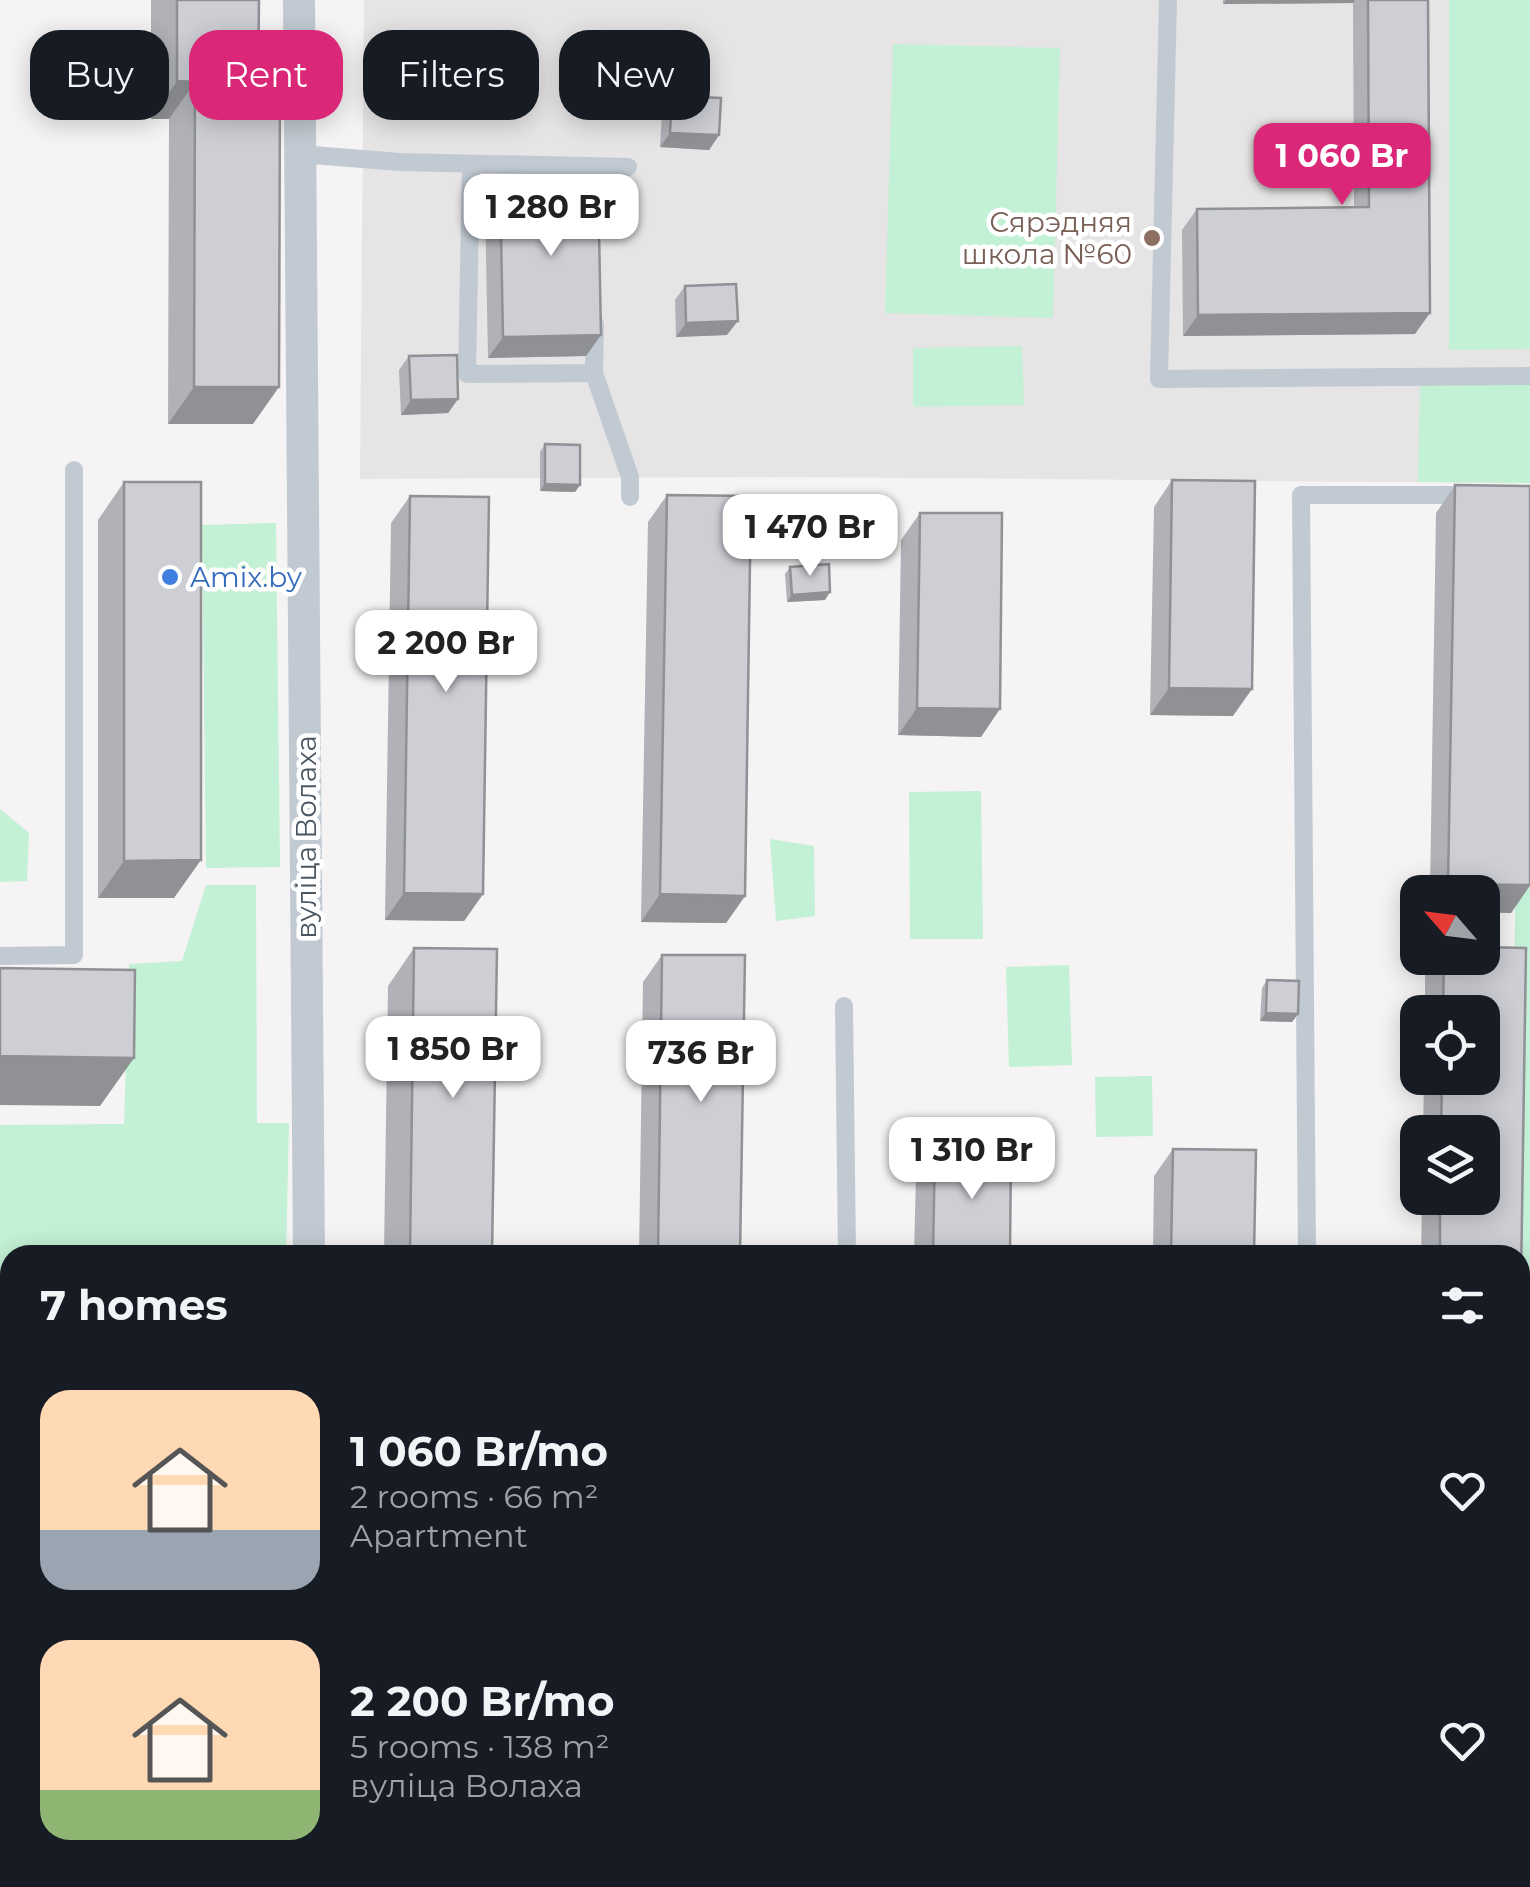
<!DOCTYPE html>
<meta charset="utf-8">
<style>
body{margin:0;font-family:Montserrat,sans-serif;background:#242831;color:#f1f3f6;height:100vh;display:flex;flex-direction:column;font-size:38px;white-space:nowrap}
*{box-sizing:border-box;margin:0}
p{font-size:32px;color:#9ea1a6}
.icon{flex:none;width:55px;height:55px;fill:none;stroke:currentColor;stroke-width:2;stroke-linecap:round;stroke-linejoin:round}
.map{position:relative;flex:1;overflow:hidden}
.side{position:absolute;left:0px;top:1245px;width:1530px;height:642px;display:flex;flex-direction:column;background:#171b24;border-radius:30px 30px 0 0;box-shadow:0 5px 25px #0003}
.side>*{flex:none}
.top-card{position:absolute;left:30px;top:30px;width:1000px;height:90px;display:flex;gap:20px}
.needle{width:65px;rotate:298deg}
.fabs{position:absolute;left:1400px;top:875px;display:grid;gap:20px}
.fabs a{display:grid;place-items:center;width:100px;height:100px;border-radius:20px;background:#171b24;box-shadow:0 5px 25px #0003;font-size:50px}
.price{position:absolute;translate:-50% -85px;padding:0 22px;border-radius:20px;background:#fff;color:#222;font-size:32px;line-height:65px;filter:drop-shadow(0 2px 5px #0008)}
.price::after{content:'';position:absolute;left:50%;top:60px;width:30px;height:22px;margin-left:-15px;background:inherit;clip-path:polygon(0 0,100% 0,50% 100%)}
.price.on{background:#db2777;color:#fff}
ul{padding:0;list-style:none}
li{display:flex;align-items:center;gap:30px;height:250px;padding:0 40px}
li span{display:grid;place-items:center;flex:none;width:280px;height:200px;border-radius:30px;color:#555}
li>.icon{margin-inline-start:auto}
span .icon{width:120px;height:120px;fill:#fffc;stroke-width:1}
li b{font-size:42px}
h2{display:flex;justify-content:space-between;align-items:center;height:120px;padding:0 40px;font-size:42px}
.tag{padding:0 35px;border-radius:30px;background:#171b24;box-shadow:0 5px 25px #0003;font-size:35px;line-height:90px}
.tag.on{background:#db2777;color:#fff}
.map>svg:first-child{display:block}
.education{fill:#e6e4e5}
.green{fill:#c3f1d5}
.lines{fill:none;stroke-linecap:round;stroke-linejoin:round}
.lane{stroke:#c1cad2;stroke-width:18}
.street{stroke:#c1cad2;stroke-width:32}
.wall{fill:#b0b2b7}
.shaded-wall{fill:#909195}
.building{fill:#cdcfd5;stroke:#909195;stroke-width:2.5}
.education-dot{fill:#8d6e63;stroke:#fff;stroke-width:4}
.shop-dot{fill:#3f7fe0;stroke:#fff;stroke-width:4}
.labels{text-anchor:middle;dominant-baseline:central;stroke-width:9;stroke-linejoin:round;paint-order:stroke}
.education-label{font-size:28px;fill:#785e54;stroke:#fff;text-anchor:end}
.shop-label{font-size:28px;fill:#366cbe;stroke:#fff;text-anchor:start}
.street-label{font-size:28px;fill:#4a5661;stroke:#fff}
</style>
<div class="map">
<svg width="1530" height="1887" viewBox="0 0 1530 1887">
<rect width="100%" height="100%" fill="#f5f3f3"/>
<!-- education -->
<path class="education" d="M364,0H1530V483L790,477L360,479Z"/>
<!-- green -->
<path class="green" d="M1449,0H1530V349L1449,350Z
M893,44L1060,48L1053,318L885,313Z
M1022,346L1024,405L913,407V348Z
M1530,382V483L1418,482L1420,384Z
M1530,513V1416L1520,1417V1255H1510L1521,514Z
M276,523L280,867L206,868L202,525Z
M981,791L983,939H910L909,792Z
M0,809L29,833L27,881L0,882Z
M770,839L814,846L815,916L776,921Z
M206,885H256L257,1123H289L286,1255H10V1878H229L227,1887H0V1125L124,1124L129,964L182,961Z
M1069,965L1072,1065L1009,1067L1006,967Z
M1152,1076L1153,1136L1096,1137L1095,1077Z
M1213,1878H1331L1451,1887H1200Z"/>
<g class="lines">
<!-- lane -->
<path class="lane" d="M1168,0L1159,379L1530,376
M300,154L400,162L628,167
M471,165L467,374L594,373L595,324
M596,203V166
M594,373L630,477V497
M0,956L74,955V470
M844,1006L847,1255
M1307,1255L1301,495H1470"/>
<!-- street -->
<path class="street" d="M299,0L309,1255
M1520,1634H1530
M260,1887L262,1878"/>
</g>
<!-- wall -->
<path class="wall" d="M151,0H259L253,424H168L169,119H151Z
M1223,0H1428L1415,334L1183,336L1182,230L1197,209L1354,208L1353,3L1223,4Z
M672,96L719,135L709,150L660,147L662,110Z
M500,183L601,335L586,356L488,358L485,204Z
M685,286L727,335L676,337L675,300Z
M409,356L458,399L448,413L401,415L399,370Z
M545,444L580,485L575,492L540,491V452Z
M1172,480L1233,716L1150,715L1154,507Z
M124,482L174,898H98V520Z
M1455,485L1530,886L1511,913L1482,912V892H1430L1436,513Z
M667,495L745,896L726,923L641,922L648,522Z
M410,496L483,894L464,921L385,920L391,523Z
M920,513L981,737L898,735L901,540Z
M790,567L825,600L787,602L785,574Z
M414,948L492,1255H384L388,986Z
M662,955L740,1255H639L643,982Z
M1437,958H1482L1520,1255H1421L1422,1198H1482V1132H1423L1424,1078H1482V1012H1425V974Z
M1267,980L1298,1014L1292,1022L1260,1021L1262,988Z
M935,1148L1010,1255H914L916,1175Z
M1173,1149L1254,1255H1153L1154,1176Z
M347,1878H442L440,1887H345Z
M1018,1878H1164V1883L1161,1887H1018Z"/>
<!-- shaded-wall -->
<path class="shaded-wall" d="M1226,0H1355L1353,3L1223,4Z
M177,81L195,82L169,119H151Z
M670,133L719,135L709,150L660,147Z
M1430,313L1415,334L1183,336L1198,315Z
M738,321L727,335L676,337L686,323Z
M601,335L586,356L488,358L503,337Z
M194,387H279L253,424H168Z
M458,399L448,413L401,415L411,400Z
M545,484L580,485L575,492L540,491Z
M830,592L825,600L787,602L792,595Z
M1169,688L1252,689L1233,716L1150,715Z
M917,708L1000,709L981,737L898,735Z
M201,860L174,898H98L124,861Z
M1448,884L1530,885L1511,913L1482,912V892H1443Z
M404,893L483,894L464,921L385,920Z
M660,894L745,896L726,923L641,922Z
M1266,1013L1298,1014L1292,1022L1260,1021Z
M0,1056L134,1058L100,1106L0,1105Z
M1520,1484H1530V1521H1520Z
M1520,1777H1530V1804H1520Z
M84,1878L78,1887H0V1881Z
M1032,1883H1164L1161,1887H1029Z"/>
<!-- building -->
<path class="building" d="M177,0H259L258,84H280L279,387H194L195,82L177,81Z
M1368,0H1428L1430,313L1198,315L1197,209L1369,207Z
M672,96L721,98L719,135L670,133Z
M598,180L601,335L503,337L500,183Z
M736,284L738,321L686,323L685,286Z
M457,355L458,399L411,400L409,356Z
M545,444L580,445V485L545,484Z
M1172,480L1255,481L1252,689L1169,688Z
M124,482H201V860L124,861Z
M1455,485L1530,486V885L1448,884Z
M667,495L751,496L745,896L660,894Z
M410,496L489,497L483,894L404,893Z
M920,513H1002L1000,709L917,708Z
M829,564L830,592L792,595L790,567Z
M1482,947L1526,948L1520,1346V1255H1440V1198H1482V1132H1441L1442,1078H1482V1012H1443L1444,958H1482Z
M414,948L497,949L492,1255H410Z
M662,955H745L740,1255H658Z
M0,968L135,970L134,1058L0,1056Z
M1267,980L1299,981L1298,1014L1266,1013Z
M935,1148L1011,1150L1010,1255H933Z
M1173,1149L1256,1150L1254,1255H1171Z
M1520,1403H1530V1484H1520Z
M1520,1699H1530V1777H1520Z
M0,1767H10V1878H84L0,1881Z
M360,1878H442L440,1887H358Z
M1032,1878H1164V1883H1032Z"/>
<!-- markers -->
<circle class="education-dot" cx="1152" cy="238" r="10"/>
<circle class="shop-dot" cx="170" cy="577" r="10"/>
<g class="labels">
<!-- education labels -->
<g class="education-label">
<text x="1132" y="222">Сярэдняя<tspan x="1132" dy="32">школа №60</tspan></text>
</g>
<!-- shop labels -->
<g class="shop-label">
<text x="190" y="577">Amix.by</text>
</g>
<!-- street labels -->
<g class="street-label">
<text transform="translate(306 837) rotate(-90)">вуліца Волаха</text>
</g>
</g>
</svg>
<div class="fabs">
<a><svg class="needle" viewBox="-14 -14 28 28"><path d="M0-13l5 13h-10z" fill="#e53935"/><path d="M0 13l5-13h-10z" fill="#9ea1a6"/></svg></a>
<a><svg class="icon" aria-label="locate" viewBox="0 0 24 24"><circle cx="12" cy="12" r="6"/><path d="M12 2v4M12 18v4M2 12h4M18 12h4"/></svg></a>
<a><svg class="icon" aria-label="layers" viewBox="0 0 24 24"><path d="M12 4l9 5-9 5-9-5zM3 14l9 5 9-5"/></svg></a>
</div>
<b class="price on" style="left:1342px;top:208px">1 060 Br</b>
<b class="price" style="left:551px;top:259px">1 280 Br</b>
<b class="price" style="left:810px;top:579px">1 470 Br</b>
<b class="price" style="left:446px;top:695px">2 200 Br</b>
<b class="price" style="left:453px;top:1101px">1 850 Br</b>
<b class="price" style="left:701px;top:1105px">736 Br</b>
<b class="price" style="left:972px;top:1202px">1 310 Br</b>
<div class="top-card">
<a class="tag">Buy</a>
<a class="tag on">Rent</a>
<a class="tag">Filters</a>
<a class="tag">New</a>
</div>
<section class="side">
<h2>7 homes<svg class="icon" aria-label="filters" viewBox="0 0 24 24"><path d="M4 7h16M4 17h16"/><circle cx="9" cy="7" r="2"/><circle cx="15" cy="17" r="2"/></svg></h2>
<ul>
<li><span style="background:linear-gradient(#ffd9b3 70%,#9aa5b1 0)"><svg class="icon" aria-label="home" viewBox="0 0 24 24"><path d="M3 11l9-7 9 7M6 9v11h12V9"/></svg></span><div><b>1 060 Br/mo</b><p>2 rooms · 66 m²</p><p>Apartment</p></div><svg class="icon" aria-label="heart" viewBox="0 0 24 24"><path d="M12 20l-8-8c-3-5 5-10 8-4 3-6 11-1 8 4z"/></svg></li>
<li><span style="background:linear-gradient(#ffd9b3 75%,#8fb573 0)"><svg class="icon" aria-label="home" viewBox="0 0 24 24"><path d="M3 11l9-7 9 7M6 9v11h12V9"/></svg></span><div><b>2 200 Br/mo</b><p>5 rooms · 138 m²</p><p>вуліца Волаха</p></div><svg class="icon" aria-label="heart" viewBox="0 0 24 24"><path d="M12 20l-8-8c-3-5 5-10 8-4 3-6 11-1 8 4z"/></svg></li>
</ul>
</section>
</div>
